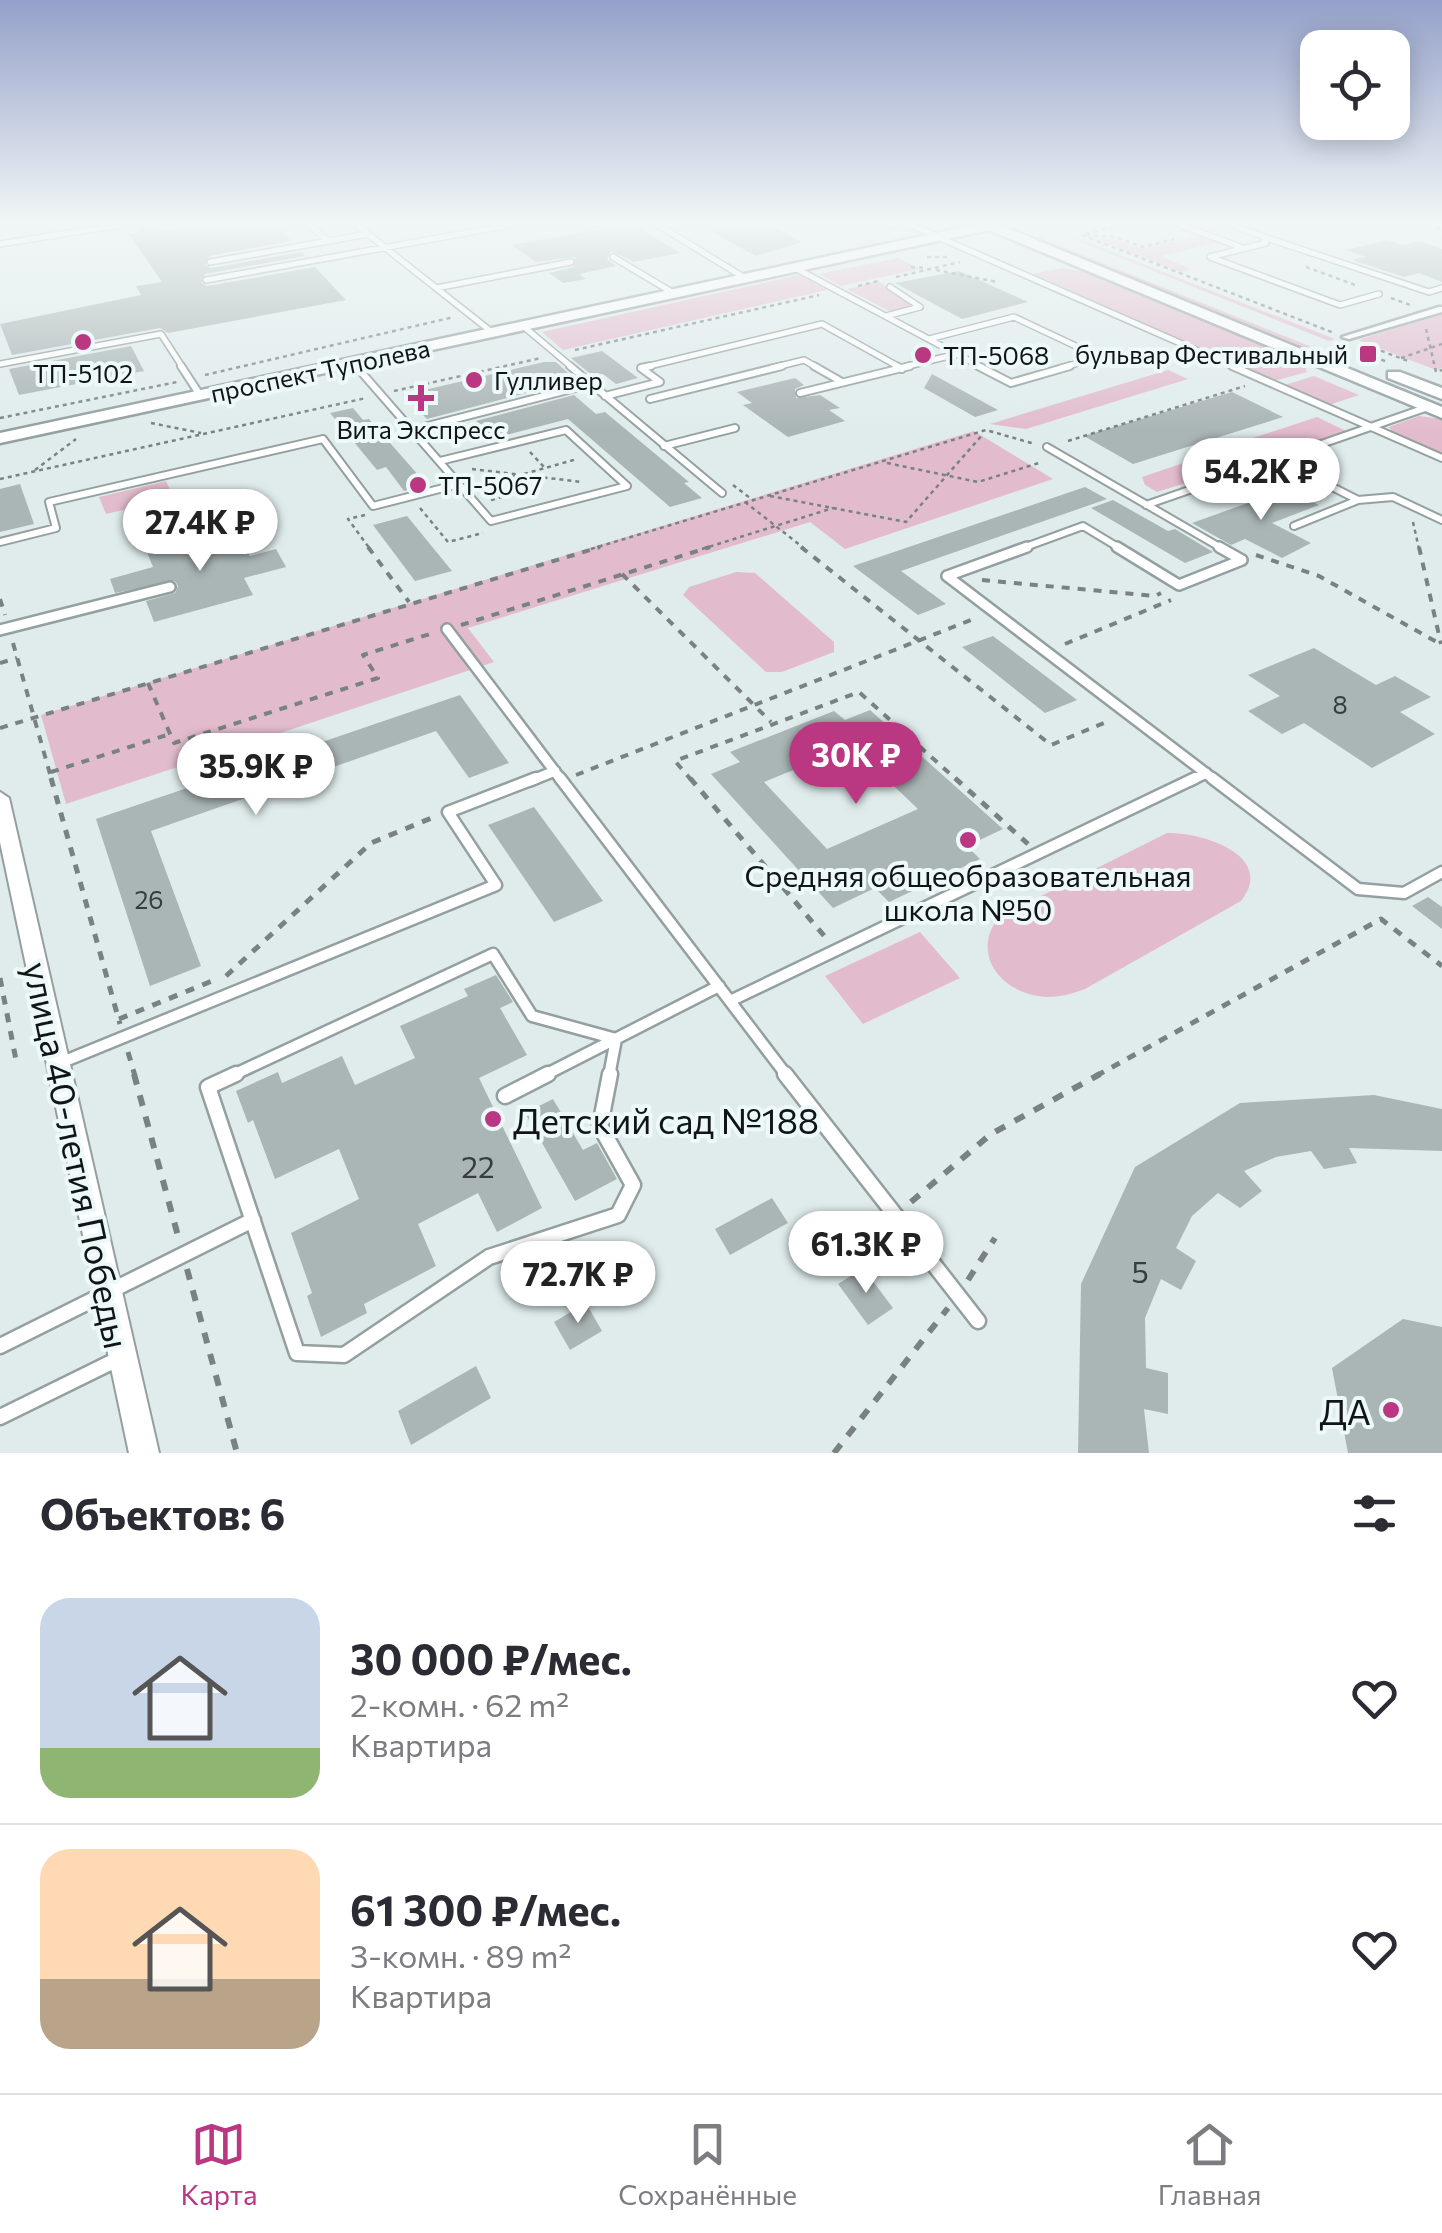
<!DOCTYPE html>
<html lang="ru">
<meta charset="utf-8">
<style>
body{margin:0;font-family:Commissioner,sans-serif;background:#f7f7f7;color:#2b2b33;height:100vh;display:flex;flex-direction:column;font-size:38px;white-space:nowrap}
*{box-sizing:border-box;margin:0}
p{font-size:32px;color:#7c7c81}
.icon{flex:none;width:55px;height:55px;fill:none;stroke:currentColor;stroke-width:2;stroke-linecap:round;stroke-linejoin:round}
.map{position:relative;height:1453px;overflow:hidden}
.drawer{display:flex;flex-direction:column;background:#fff;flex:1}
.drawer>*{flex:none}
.buttons{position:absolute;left:1300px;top:30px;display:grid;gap:20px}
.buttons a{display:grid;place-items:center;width:110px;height:110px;border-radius:20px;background:#fff;box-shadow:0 5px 25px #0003;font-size:50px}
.price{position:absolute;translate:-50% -85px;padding:0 22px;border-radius:35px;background:#fff;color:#222;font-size:32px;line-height:65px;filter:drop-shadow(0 2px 5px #0008)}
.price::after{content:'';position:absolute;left:50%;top:60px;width:30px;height:22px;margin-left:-15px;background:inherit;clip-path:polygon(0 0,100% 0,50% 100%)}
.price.selected{background:#b93881;color:#fff}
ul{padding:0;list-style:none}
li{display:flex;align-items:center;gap:30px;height:250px;padding:0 40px}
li+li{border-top:2px solid #e1e1e2}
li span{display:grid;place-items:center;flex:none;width:280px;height:200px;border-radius:30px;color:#555}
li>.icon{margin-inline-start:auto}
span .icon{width:120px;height:120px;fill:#fffc;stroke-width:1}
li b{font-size:42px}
h2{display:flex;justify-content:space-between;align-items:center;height:120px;padding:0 40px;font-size:42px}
.tabs{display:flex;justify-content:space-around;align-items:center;height:140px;border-top:2px solid #e1e1e2;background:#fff;font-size:28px;color:#7c7c81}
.tabs a{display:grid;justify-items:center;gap:5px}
.tabs .selected{color:#b93881}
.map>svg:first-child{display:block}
.green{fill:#e2bccd}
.building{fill:#aab5b5;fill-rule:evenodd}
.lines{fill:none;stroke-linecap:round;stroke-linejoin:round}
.service-far4-casing{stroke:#949f9f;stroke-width:8}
.service-far3-casing{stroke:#949f9f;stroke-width:10}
.service-far2-casing{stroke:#949f9f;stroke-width:14}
.service-far1-casing{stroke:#949f9f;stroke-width:15}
.service-casing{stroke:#949f9f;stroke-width:19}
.pedestrian-casing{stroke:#949f9f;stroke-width:5}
.minor-casing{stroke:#949f9f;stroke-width:4}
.secondary-casing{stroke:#949f9f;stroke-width:5}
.path-far3{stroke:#798181;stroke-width:2.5;stroke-dasharray:4 4;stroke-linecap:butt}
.path-far2{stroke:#798181;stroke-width:4;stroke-dasharray:8 8;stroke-linecap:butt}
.path-far1{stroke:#798181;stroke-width:5;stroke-dasharray:9 9;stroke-linecap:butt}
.path{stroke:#798181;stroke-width:6;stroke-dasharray:11 11;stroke-linecap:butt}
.service-far4{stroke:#fff;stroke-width:5}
.service-far3{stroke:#fff;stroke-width:6}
.service-far2{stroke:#fff;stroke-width:9}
.service-far1{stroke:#fff;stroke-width:10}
.service{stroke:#fff;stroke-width:14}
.pedestrian{fill:#fff;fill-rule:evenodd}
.minor{fill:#fff;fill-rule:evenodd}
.secondary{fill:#fff;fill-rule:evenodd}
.poi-dot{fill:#b93881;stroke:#edf9f9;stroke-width:4}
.labels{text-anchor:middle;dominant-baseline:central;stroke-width:8;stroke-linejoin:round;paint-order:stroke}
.far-poi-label{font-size:25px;fill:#111515;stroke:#edf9f9;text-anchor:start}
.far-street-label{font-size:25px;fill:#111515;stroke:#edf9f9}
.number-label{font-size:25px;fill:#373d3d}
.poi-label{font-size:30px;fill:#111515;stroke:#edf9f9}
.near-number-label{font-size:30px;fill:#373d3d}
.near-poi-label{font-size:35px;fill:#111515;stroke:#edf9f9;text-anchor:start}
.near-street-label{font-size:35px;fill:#111515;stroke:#edf9f9}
</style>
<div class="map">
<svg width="1442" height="1453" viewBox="0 0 1442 1453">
<rect width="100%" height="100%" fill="#e0ecec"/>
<!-- green -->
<path class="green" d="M1197,236L1220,242L1161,256L1191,269L1181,272L1094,238L1114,239L1143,249Z
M1079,239L1335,339L1329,341L1076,240Z
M1052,246H1061L1349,362L1340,365Z
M898,258L919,269L841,286L819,274Z
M1062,268L1086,272L1304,363L1307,372L1274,381L1033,274Z
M799,275L827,290L563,350L542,332Z
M878,281L915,305L891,312L847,289Z
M1442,314V368L1436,370L1358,340Z
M1168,370L1188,379L1026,429L990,424Z
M1314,376L1359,395L1329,405L1285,385Z
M1419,416L1442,419V454L1393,433L1389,427Z
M1317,417L1346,431L1275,455L1247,440Z
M974,431L1053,479L845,549L810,522L468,628L494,662L66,804L41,715Z
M1195,459L1220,472L1157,492L1145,485L1142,477Z
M166,481L174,498L106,514L99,497Z
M736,572L755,573L834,642V652L782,672H766L683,595L689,587Z
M1167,833C1201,832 1277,855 1241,901L1085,989C1072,994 1060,997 1046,997C1003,995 969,955 999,917Z
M920,932L960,978L863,1024L825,976Z"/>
<!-- building -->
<path class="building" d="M135,225H159L163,231L198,225H276L291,241L209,256L205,265L211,268L302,252L305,256L205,274L201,283L207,286L315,267L346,300L168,333L160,328L12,355L0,324L141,295L136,286L162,282L129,234L140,232Z
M588,225H634L680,253L634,262L611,251L607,259L616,266L579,274L586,279L563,283L549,273L574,267L575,257L536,262L512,245L595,230Z
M699,225H769L802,242L756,256Z
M1387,240L1403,245L1420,241L1442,249V282L1419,273L1404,277L1352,260L1366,257L1346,250Z
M959,271L1028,302L962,319L895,283Z
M131,346L144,371L19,395L9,369Z
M602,351L638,378L616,384L603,374L593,376L571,358Z
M544,362H556L576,380L427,419L403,395Z
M932,374L998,410L975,417L924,388Z
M795,378L804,385L795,389L796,398L820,395L840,408L829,410L845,421L788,437L743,405L752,403L737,392Z
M1232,392L1283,417L1133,464L1084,436Z
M574,395L596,414L605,412L689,482L684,483L702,498L670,507L568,419L494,438L476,421Z
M353,408L363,420L369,419L427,485L404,491L386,467L377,470L330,413Z
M20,484L34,524L0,532V489Z
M1085,487L1107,499L901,571L946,604L918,615L853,566Z
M1287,489L1319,505L1272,523L1311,543L1282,558L1245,539L1231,545L1192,523Z
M1113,500L1168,531L1175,529L1213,552L1185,563L1091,508Z
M407,516L452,571L415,581L373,525Z
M236,530L250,556L276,549L286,567L244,578L253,595L154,622L146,601L175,593L178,586L175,581L115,593L110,579L153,567L147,552Z
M993,636L1077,700L1045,713L962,647Z
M1314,648L1376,685L1395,676L1431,697L1400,712L1435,734L1372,768L1304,723L1282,734L1248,711L1280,696L1248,675Z
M460,695L509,763L469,778L436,731L151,831L201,966L150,986L96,819Z
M870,710L1003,829L967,846L980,859L889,902L875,888L833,908L711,774L740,762L730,752L834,711L845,720ZM852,746L918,809L827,849L764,782Z
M534,807L603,901L554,922L488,825Z
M1428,897L1442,907V929L1412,906Z
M496,975L513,1002L500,1008L527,1055L479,1078L542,1208L497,1232L478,1193L418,1224L436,1266L364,1304L367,1313L321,1337L307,1296L312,1293L291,1233L359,1199L339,1149L275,1179L253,1120L248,1123L236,1091L278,1072L282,1083L342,1056L355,1085L415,1058L400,1026L468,996L464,989Z
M1374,1095L1442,1109V1151L1349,1148L1357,1163L1324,1169L1311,1151L1276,1157L1244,1171L1262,1191L1240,1208L1218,1193L1192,1216L1176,1248L1196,1261L1181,1290L1161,1279L1145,1318L1146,1368L1168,1373V1414L1144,1409L1149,1453H1078L1081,1284L1135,1167L1240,1103Z
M553,1099L583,1150L597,1143L617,1179L575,1201L525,1113Z
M772,1198L788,1223L730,1255L715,1229Z
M863,1268L893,1308L868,1325L838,1284Z
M586,1303L602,1331L570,1350L554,1322Z
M1403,1319L1442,1327V1453H1348L1332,1368Z
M476,1366L491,1398L411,1445L398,1411Z"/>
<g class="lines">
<!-- service-far4 casing -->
<g class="service-far4-casing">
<path id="service-far4" d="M309,225L327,240
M658,225L745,278
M911,225L1237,368
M1180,225L1243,248
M1232,225L1264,237L1265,241
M359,227L493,333
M1264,237L1429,292L1442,288
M1266,243L1210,257L1340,305L1379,294
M0,244L119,225
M613,257L675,294
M210,262L368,234
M795,268L983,368
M206,280L510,225
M436,288L571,262
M886,316L920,307L890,287
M523,326L573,368
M929,339L1014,317L1099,357
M353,362L358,368
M0,364L161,334L183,368
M641,368L822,324L901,368
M772,368L804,360L818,368
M900,368L957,354
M1061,368L1099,357"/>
</g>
<!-- service-far3 casing -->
<g class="service-far3-casing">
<path id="service-far3" d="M181,366L200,395
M356,366L491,521L627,486L566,430L440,461
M570,366L722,493
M814,366L842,382
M896,366L902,369
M978,366L1011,383L1070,366
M1232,366L1442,458
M800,393L910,366
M605,396L660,382L641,368L651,366
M650,399L782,366
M412,430L591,384
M664,446L735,428
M1047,447L1223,549
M1277,459L1358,500L1393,497L1442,520
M1146,505L1428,407
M1294,526L1358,500
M0,542L56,528L49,502L323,439L373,506L459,484
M1020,549L1083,526L1121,549"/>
</g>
<!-- service-far2 casing -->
<g class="service-far2-casing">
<path id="service-far2" d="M1117,547L1179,585L1242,560
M1219,547L1242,560
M947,576L1216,781
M947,576L1027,547
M447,629L562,781
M0,630L170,587
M530,781L555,771
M1190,781L1206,773"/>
</g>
<!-- service-far1 casing -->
<g class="service-far1-casing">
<path id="service-far1" d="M560,778L787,1076
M1212,778L1358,889L1404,893L1442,872
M730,1001L1195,778
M60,1063L496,885L448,812L536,778
M231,1076L493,954L532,1016L616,1039L609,1076
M543,1076L719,986"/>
</g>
<!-- service casing -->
<g class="service-casing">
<path id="service" d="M236,1074L208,1087L297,1353L344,1355L489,1257L618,1215L633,1185L600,1126L610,1074
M785,1074L978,1321
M505,1096L548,1074
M0,1346L253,1220
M0,1417L120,1358"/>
</g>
<!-- pedestrian casing -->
<g class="pedestrian-casing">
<path id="pedestrian" d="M1439,307H1442V312L1349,339L1342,337Z"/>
</g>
<!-- minor casing -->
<g class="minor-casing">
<path id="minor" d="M0,792L9,798L159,1453H129L0,842Z"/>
</g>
<!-- secondary casing -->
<g class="secondary-casing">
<path id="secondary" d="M974,225H1000L1442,407V418L989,230L0,443V433Z
M1388,372H1400L1442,388V399L1388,378Z"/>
</g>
<!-- path-far3 -->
<path class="path-far3" d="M885,225L895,229
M1429,225L1442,230
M1086,234L1122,225
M1082,235L1334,333
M1086,235L1115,237L1143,247L1174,239
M927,257H948
M911,267L926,268
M1306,267L1358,286
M936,270L997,282
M896,277L960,262
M858,286L878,281
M1391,298L1410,305
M1426,329L1436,372L1442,370
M1366,345L1408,361
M575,350L819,295
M1377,351L1368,354L1387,362
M1401,358L1442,344
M205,375L454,317
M394,391L541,358
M0,418L177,382
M151,423L201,433
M1068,441L1245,386
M530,452L544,467
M887,463L978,482L1042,462
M472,469L582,482
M35,470L76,439
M524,474L577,459
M0,479L366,398
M480,485L515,476
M733,485L754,501
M770,496L906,522L983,434
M491,500L528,490L540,478
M745,502L805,549
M420,508L448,542L483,533
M365,515L348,519L370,549
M1413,522L1419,549
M591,549L986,430L1035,444
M702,549L833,508"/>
<!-- path-far2 -->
<path class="path-far2" d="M368,547L409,602
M801,547L1051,745L1111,720
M1419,547L1441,644
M1256,555L1319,576L1442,645
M622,574L771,722
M982,580L1155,596L1161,593
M0,599L5,615
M461,625L710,547
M13,643L52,781
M1065,644L1171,600
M0,663L17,658
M148,683L174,743L378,678L363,655L433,633
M0,728L600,547
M51,772L170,734
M576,775L976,618
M692,781L675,761L859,692L958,781"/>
<!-- path-far1 -->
<path class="path-far1" d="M51,778L120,1024
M690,778L826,938
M955,778L1028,844
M226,976L371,843L434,817
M0,978L16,1060
M119,1019L212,981
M128,1052L135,1076
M1096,1076L1381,919L1442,966"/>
<!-- path -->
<path class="path" d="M134,1074L178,1236
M911,1202L991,1134L1100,1074
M187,1269L237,1453
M968,1280L995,1238
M834,1453L948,1308"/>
<!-- service-far4 -->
<use href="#service-far4" class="service-far4"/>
<!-- service-far3 -->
<use href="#service-far3" class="service-far3"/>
<!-- service-far2 -->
<use href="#service-far2" class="service-far2"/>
<!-- service-far1 -->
<use href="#service-far1" class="service-far1"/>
<!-- service -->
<use href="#service" class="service"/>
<!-- pedestrian -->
<use href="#pedestrian" class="pedestrian"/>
<!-- minor -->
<use href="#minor" class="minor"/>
<!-- secondary -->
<use href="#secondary" class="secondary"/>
</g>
<!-- sky -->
<linearGradient id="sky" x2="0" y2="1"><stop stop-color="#94a0c9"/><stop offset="0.52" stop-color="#f1f6f6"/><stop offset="1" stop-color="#f1f6f6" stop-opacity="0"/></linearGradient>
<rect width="1442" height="429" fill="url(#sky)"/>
<!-- markers -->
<g class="poi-dot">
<circle cx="83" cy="342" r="10"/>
<rect x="1358" y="344" width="20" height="20" rx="5"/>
<circle cx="923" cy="355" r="10"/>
<circle cx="474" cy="380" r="10"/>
<path d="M416 383h10v10h10v10h-10v10h-10v-10h-10v-10h10z"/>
<circle cx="418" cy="485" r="10"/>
<circle cx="968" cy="840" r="10"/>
<circle cx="493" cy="1119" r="10"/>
<circle cx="1391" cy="1410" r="10"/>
</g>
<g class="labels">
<!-- far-poi labels -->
<g class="far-poi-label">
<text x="1348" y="354" text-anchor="end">бульвар Фестивальный</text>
<text x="943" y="355">ТП-5068</text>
<text x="83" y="373" text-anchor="middle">ТП-5102</text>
<text x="494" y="380">Гулливер</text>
<text x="421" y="429" text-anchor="middle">Вита Экспресс</text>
<text x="438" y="485">ТП-5067</text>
</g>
<!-- far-street labels -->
<g class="far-street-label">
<text transform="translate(320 370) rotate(-12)">проспект Туполева</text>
</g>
<!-- number labels -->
<g class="number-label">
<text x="1340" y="704">8</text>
<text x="149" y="899">26</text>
</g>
<!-- poi labels -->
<g class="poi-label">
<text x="968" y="874">Средняя общеобразовательная<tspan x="968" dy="34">школа №50</tspan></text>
</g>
<!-- near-number labels -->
<g class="near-number-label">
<text x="478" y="1165">22</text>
<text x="1140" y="1270">5</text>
</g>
<!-- near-poi labels -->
<g class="near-poi-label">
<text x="513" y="1119">Детский сад №188</text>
<text x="1371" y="1410" text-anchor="end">ДА</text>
</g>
<!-- near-street labels -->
<g class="near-street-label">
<text transform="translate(78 1155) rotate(78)">улица 40-летия Победы</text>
</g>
</g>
</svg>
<div class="buttons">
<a><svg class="icon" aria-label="locate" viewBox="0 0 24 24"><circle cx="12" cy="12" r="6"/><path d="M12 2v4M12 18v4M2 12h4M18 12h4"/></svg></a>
</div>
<b class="price" style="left:1261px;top:523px">54.2K ₽</b>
<b class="price" style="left:200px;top:574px">27.4K ₽</b>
<b class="price selected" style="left:856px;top:807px">30K ₽</b>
<b class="price" style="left:256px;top:818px">35.9K ₽</b>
<b class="price" style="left:866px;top:1296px">61.3K ₽</b>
<b class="price" style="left:578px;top:1326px">72.7K ₽</b>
</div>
<section class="drawer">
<h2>Объектов: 6<svg class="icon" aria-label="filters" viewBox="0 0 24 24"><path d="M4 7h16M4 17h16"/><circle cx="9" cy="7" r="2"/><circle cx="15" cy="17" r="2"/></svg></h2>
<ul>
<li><span style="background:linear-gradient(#c9d6e8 75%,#8fb573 0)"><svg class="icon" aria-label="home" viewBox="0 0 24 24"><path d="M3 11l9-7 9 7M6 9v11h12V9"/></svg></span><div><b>30 000 ₽/мес.</b><p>2-комн. · 62 m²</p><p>Квартира</p></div><svg class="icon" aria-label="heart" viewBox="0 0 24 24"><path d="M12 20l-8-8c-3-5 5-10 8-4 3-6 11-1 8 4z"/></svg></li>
<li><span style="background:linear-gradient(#ffd9b3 65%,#b9a48a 0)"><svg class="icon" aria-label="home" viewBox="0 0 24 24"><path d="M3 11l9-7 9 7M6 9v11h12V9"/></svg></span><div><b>61 300 ₽/мес.</b><p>3-комн. · 89 m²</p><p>Квартира</p></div><svg class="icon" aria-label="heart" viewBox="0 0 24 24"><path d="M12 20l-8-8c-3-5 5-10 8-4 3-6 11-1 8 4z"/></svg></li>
</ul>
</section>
<nav class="tabs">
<a class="selected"><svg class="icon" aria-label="map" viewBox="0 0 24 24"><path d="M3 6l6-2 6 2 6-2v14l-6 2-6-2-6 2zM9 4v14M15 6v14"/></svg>Карта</a>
<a><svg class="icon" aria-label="saved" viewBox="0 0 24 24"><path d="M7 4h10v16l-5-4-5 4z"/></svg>Сохранённые</a>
<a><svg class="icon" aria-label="home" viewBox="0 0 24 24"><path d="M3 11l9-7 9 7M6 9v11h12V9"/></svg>Главная</a>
</nav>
